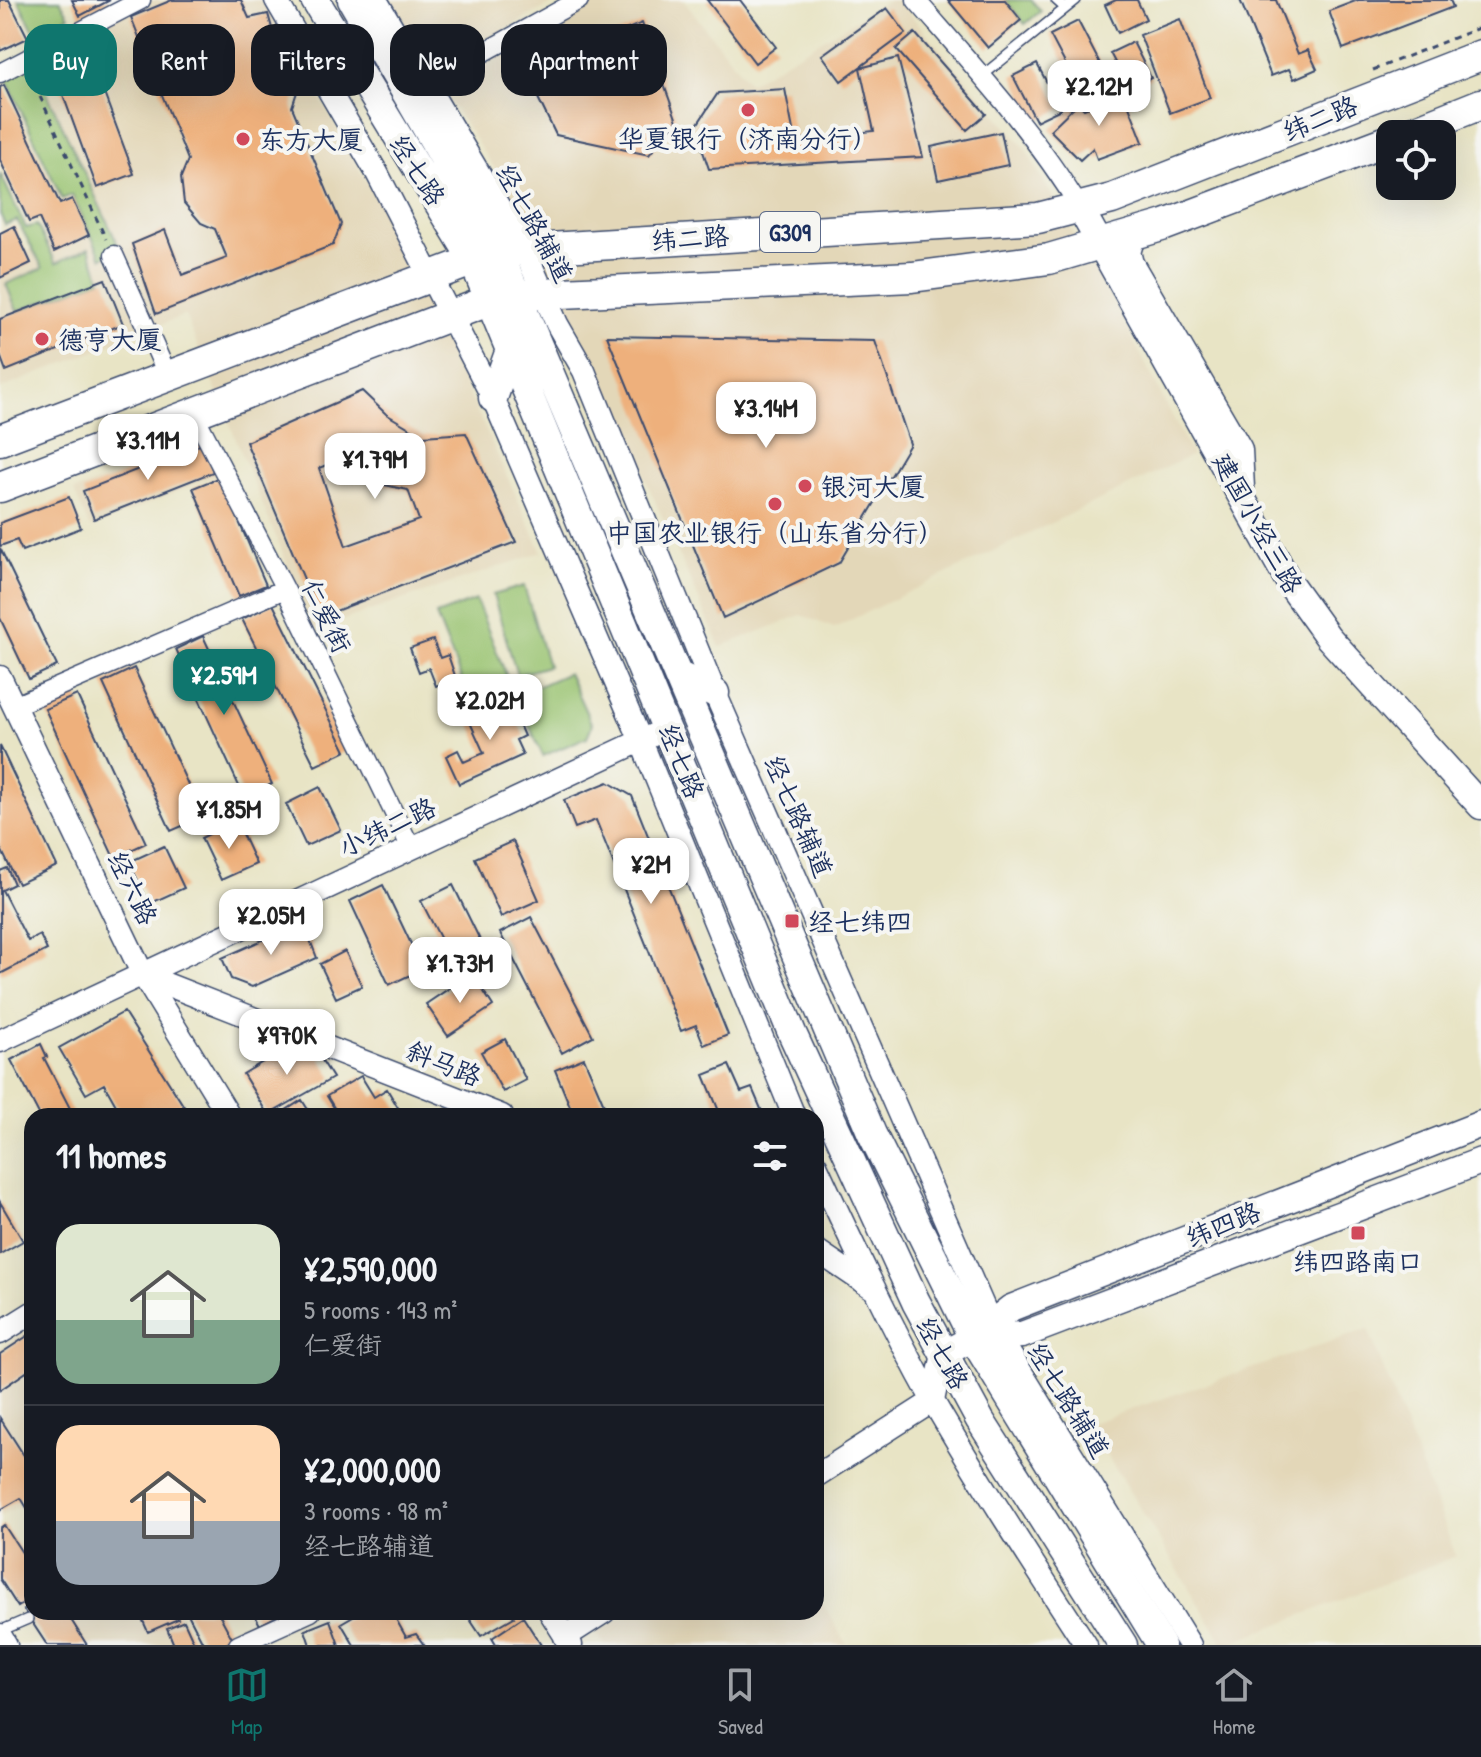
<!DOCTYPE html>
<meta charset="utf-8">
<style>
body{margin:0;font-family:"Patrick Hand","LXGW WenKai TC",sans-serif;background:#20242c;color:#f1f3f6;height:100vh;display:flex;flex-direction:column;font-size:30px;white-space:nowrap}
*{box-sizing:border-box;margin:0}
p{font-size:26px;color:#9ea1a6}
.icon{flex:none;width:44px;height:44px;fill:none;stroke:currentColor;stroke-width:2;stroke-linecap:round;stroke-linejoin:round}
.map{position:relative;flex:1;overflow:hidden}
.panel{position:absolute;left:24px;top:1108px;width:800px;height:512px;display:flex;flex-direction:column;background:#171b24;border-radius:24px;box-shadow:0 8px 32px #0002}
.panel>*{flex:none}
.hud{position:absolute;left:24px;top:24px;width:800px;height:72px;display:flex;gap:16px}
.tools{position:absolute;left:1376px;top:120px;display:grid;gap:16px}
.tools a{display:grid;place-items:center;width:80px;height:80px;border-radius:16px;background:#171b24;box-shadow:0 8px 32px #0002;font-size:40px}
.price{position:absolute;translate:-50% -68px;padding:0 18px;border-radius:16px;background:#fff;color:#222;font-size:26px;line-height:52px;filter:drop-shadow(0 2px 4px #0008)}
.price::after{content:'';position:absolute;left:50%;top:48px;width:24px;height:18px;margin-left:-12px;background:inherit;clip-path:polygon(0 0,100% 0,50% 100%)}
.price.current{background:#0f766e;color:#fff}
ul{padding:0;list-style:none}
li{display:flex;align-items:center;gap:24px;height:200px;padding:0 32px}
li+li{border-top:2px solid #363941}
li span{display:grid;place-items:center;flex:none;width:224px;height:160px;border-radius:24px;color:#555}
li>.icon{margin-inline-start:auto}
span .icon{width:96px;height:96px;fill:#fffc;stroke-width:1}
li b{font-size:34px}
h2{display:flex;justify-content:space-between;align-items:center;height:96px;padding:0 32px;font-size:34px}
.tag{padding:0 28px;border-radius:24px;background:#171b24;box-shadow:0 8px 32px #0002;font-size:28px;line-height:72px}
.tag.current{background:#0f766e;color:#fff}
.menu{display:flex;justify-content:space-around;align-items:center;height:112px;border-top:2px solid #363941;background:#171b24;font-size:22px;color:#9ea1a6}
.menu a{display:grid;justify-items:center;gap:4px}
.menu .current{color:#0f766e}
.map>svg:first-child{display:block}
.built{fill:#e3d7b8}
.green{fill:#99c370;stroke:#5a7967;stroke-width:2}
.building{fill:#eeb07c;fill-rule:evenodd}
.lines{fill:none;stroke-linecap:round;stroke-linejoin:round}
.service-casing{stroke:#3a4a6d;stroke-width:12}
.minor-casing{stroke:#3a4a6d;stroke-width:21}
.tertiary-casing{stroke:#3a4a6d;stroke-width:25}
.secondary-casing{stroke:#3a4a6d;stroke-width:29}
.primary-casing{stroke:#3a4a6d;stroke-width:31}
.trunk-casing{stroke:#3a4a6d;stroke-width:33}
.path{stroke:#3a4a6d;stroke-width:3;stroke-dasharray:6 6;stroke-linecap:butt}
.service{stroke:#fff;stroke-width:9}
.minor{stroke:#fff;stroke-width:18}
.tertiary{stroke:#fff;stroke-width:22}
.secondary{stroke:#fff;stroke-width:26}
.primary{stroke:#fff;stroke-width:28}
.trunk{stroke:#fff;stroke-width:30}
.poi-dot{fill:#d1495b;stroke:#f6f6f2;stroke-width:3}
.labels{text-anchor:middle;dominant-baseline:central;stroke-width:8;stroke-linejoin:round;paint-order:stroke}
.shield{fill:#f6f6f2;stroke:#5d6b8a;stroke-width:2}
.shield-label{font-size:24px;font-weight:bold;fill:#1b2f5e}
.street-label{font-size:26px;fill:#1b2f5e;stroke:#f6f6f2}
.poi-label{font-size:26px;fill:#1b2f5e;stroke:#f6f6f2;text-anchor:start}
</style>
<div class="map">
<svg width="1481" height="1645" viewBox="0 0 1481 1645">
<rect width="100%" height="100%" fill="#f6f6f2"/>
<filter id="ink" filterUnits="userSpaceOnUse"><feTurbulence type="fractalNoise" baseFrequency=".0125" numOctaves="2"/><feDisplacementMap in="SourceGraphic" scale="16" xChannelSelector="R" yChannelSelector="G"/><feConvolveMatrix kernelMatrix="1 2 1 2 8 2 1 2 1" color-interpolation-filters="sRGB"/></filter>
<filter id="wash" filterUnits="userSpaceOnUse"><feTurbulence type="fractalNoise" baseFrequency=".006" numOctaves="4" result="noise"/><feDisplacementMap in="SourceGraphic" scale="32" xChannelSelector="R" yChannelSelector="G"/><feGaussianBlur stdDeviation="1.8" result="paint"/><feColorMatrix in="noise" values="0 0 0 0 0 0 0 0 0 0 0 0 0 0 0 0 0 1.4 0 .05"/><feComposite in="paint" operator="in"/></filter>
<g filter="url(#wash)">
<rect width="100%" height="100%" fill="#e8e4c5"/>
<!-- built -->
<path class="built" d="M128,0H265L395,233L542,552L314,630L185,315L0,389V264L99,218L29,51Z
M390,0H552L555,2L430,70Z
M597,0H683L749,83L890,0H898L1024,147L1119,312L1192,455L834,628L801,615L720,647L591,357L505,184L443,91Z
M205,442L222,473L90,528L74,491Z
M32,1327V1527L19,1506L0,1516V1348Z
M1368,1329L1456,1556L1224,1645L1088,1424Z
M816,1592L847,1645H605L597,1633L630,1612H816Z
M32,1605V1612H180L195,1645H47L24,1610Z"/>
<!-- green -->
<path class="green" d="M18,0H60L69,16L35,33Z
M1005,0H1031L1041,11L1025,24Z
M32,61L120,249L102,258L72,195L62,199L4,74Z
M0,173L26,228L37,225L56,263L89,248L101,280L17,311L6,284L43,268L17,220L5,225L0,214Z
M524,586L548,666L517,675L493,595Z
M476,600L507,677L467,693L436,615Z
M568,673L592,725L587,737L543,756L516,696Z"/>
<g id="blocks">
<!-- building -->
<path class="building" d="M0,0H9L28,38L0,51Z
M72,0H110L80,16Z
M172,0H241L249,18L268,14L275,39L290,57L300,83L292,107L341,224L333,245L156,314L132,244L165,230L182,275L227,258L215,229L201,223L184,203L181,177L188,160L131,17Z
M707,0H740L776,47L755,63Z
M948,0H1005L1021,20L988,48Z
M1116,0H1137L1146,19L1118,33L1105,5Z
M1240,0H1276L1298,54L1308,50L1317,69L1294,79L1289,69L1271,76Z
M1358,0H1450L1453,7L1343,49L1329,11Z
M887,8L906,33L841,81L822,55Z
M1180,19L1210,98L1170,113L1140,35Z
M1078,21L1108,79L1081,94L1050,35Z
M642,23L677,121L649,155L556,135L525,71Z
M915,33L986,114L967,130L896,49Z
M1133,42L1151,78L1129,89L1110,53Z
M86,45L134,174L97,188L50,59Z
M898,58L923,157L709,169L695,128L718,93L785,89L795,140L874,131L860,68Z
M1037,64L1061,109L1036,121L1013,76Z
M4,85L60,204L72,199L89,235L54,252L39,218L29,222L0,160V87Z
M1124,93L1143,142L1097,159L1093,148L1080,160L1050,130L1078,103L1084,109Z
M1001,132L1008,165L938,180L931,147Z
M14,226L31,263L0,278V233Z
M105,279L123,324L6,371L0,355V319Z
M607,336L875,341L910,444L839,563L723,618Z
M362,391L386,414L423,436L466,433L516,542L320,617L246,442ZM346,457L371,482L408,490L419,520L346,546L319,468Z
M202,444L213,472L94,519L83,491Z
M220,477L266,585L239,596L193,488Z
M69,497L81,528L22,551L17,540L0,546V523Z
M0,548L57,666L29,679L0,618Z
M273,604L346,751L315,766L242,619Z
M203,636L272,784L244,797L176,649Z
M433,640L440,658L448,655L456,679L436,686L429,668L419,672L410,648Z
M134,668L203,817L171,831L103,683Z
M77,695L146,843L114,858L45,709Z
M508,700L524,736L516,740L523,755L459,784L446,756L458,750L464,762L484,753L468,718Z
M0,746L57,866L18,884L0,847Z
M608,782L632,796L728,1035L704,1045L696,1025L681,1031L596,820L575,828L564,800Z
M320,787L341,830L306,846L286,804Z
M236,821L256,864L221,880L201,838Z
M513,841L539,900L501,917L475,858Z
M164,846L184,888L149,904L129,862Z
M7,868L14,884L2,890L28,941L40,935L47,950L0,974V871Z
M383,885L423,969L389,985L350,901Z
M453,885L480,940L449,955L421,901Z
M531,917L593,1036L562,1053L500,933Z
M303,922L317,958L252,987L231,979L222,958Z
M345,951L362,986L336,998L320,964Z
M472,973L493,1006L448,1036L426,1004Z
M124,1012L190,1116H122L104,1084L86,1094L59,1048Z
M505,1039L526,1080L503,1092L481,1052Z
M294,1043L316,1051L333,1078L268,1115L243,1074Z
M41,1044L47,1057L44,1058L74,1116H40L11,1060Z
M584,1058L605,1107L574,1116L555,1070Z
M729,1065L741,1092L752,1088L764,1116H721L704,1075Z
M361,1076L374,1097L387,1089L403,1116H339L327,1096Z
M302,1100L312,1116H277Z
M0,1202L23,1241L0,1254Z
M32,1333V1368L0,1390V1354Z
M0,1418L32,1468V1516L21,1498L0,1510Z
M4,1525L32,1568V1598L18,1607L0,1579V1528Z
M32,1605V1612H66L87,1645H47L24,1610Z
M139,1612H175L178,1619L148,1632Z
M187,1612H218L233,1640L224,1645H204Z
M253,1612H285L260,1625Z
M360,1612H392L406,1637L416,1634L424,1645H354L341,1623Z
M465,1612H510L514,1617L481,1636Z
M523,1617L541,1645H496L492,1638Z
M330,1620L339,1645H310L305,1630Z
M184,1621L195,1645H174L167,1628Z"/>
</g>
</g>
<g filter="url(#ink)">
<use href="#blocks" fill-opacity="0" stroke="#3a4a6d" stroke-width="2"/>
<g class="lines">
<!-- service casing -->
<g class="service-casing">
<path id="service" d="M1056,0L1065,8
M982,76L1076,0
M0,1631L28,1619"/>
</g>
<!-- minor casing -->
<g class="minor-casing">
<path id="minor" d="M916,0C974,67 1034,132 1080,208
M0,73L141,0
M417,89L579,0
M114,255L167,374
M193,412L285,589L410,846
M14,706L285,589
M238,1645L311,1612"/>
</g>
<!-- tertiary casing -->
<g class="tertiary-casing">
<path id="tertiary" d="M276,0L377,173L493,398L641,741L794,1116
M376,0L524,249L557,324L584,371L715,693L990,1322L1190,1645
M0,677L143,975L229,1116
M143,975L502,1116
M0,1041L653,735
M816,1165C853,1245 890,1324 933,1401C981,1484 1034,1565 1086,1645
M816,1250L872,1288
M0,1333L32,1313
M816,1476L933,1401L943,1354
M550,1612L571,1645
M0,1635L6,1645
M565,1637L604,1612"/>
</g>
<!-- secondary casing -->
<g class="secondary-casing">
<path id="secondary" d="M1080,208L1290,584L1328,637L1481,806
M973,1338L1022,1335L1481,1161
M943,1354L973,1338L1011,1308L1481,1124"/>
</g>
<!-- primary casing -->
<g class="primary-casing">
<path id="primary" d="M315,0L472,258L792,1033L916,1302L980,1420L1123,1645
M352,0L498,251L872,1134L973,1338L1161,1645
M493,398L511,347
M680,676L715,693"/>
</g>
<!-- trunk casing -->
<g class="trunk-casing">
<path id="trunk" d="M1406,134L1481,104
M1130,236L1125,252L1128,264L1237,450L1239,488
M0,440L498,251L1038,218L1112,199L1481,55
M0,487L491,300L518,295L912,277L1049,259L1165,225L1390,140"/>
</g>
<!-- path -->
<path class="path" d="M1373,70L1481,27
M30,75L106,239"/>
<!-- service -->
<use href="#service" class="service"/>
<!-- minor -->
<use href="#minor" class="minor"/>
<!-- tertiary -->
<use href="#tertiary" class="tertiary"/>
<!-- secondary -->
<use href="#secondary" class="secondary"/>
<!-- primary -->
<use href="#primary" class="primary"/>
<!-- trunk -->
<use href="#trunk" class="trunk"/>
</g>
</g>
<!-- markers -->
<g class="poi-dot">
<circle cx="748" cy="110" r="8"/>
<circle cx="243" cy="139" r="8"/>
<circle cx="42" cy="339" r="8"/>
<circle cx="805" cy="486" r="8"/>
<circle cx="775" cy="504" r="8"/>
<rect x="784" y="913" width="16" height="16" rx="4"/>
<rect x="1350" y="1225" width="16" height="16" rx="4"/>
</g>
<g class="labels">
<!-- shield labels -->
<rect class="shield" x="760" y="212" width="60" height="40" rx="6"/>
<g class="shield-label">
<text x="790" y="232">G309</text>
</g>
<!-- street labels -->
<g class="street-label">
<text transform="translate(1320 118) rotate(-22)">纬二路</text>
<text transform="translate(418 170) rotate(57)">经七路</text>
<text transform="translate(535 223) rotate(61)">经七路辅道</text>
<text transform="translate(690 238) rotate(-4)">纬二路</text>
<text transform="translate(1258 523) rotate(61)">建国小经三路</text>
<text transform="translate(327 616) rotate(64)">仁爱街</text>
<text transform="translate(682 761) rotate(68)">经七路</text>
<text transform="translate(799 816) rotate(66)">经七路辅道</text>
<text transform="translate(387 827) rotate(-25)">小纬二路</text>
<text transform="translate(133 888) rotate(64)">经六路</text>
<text transform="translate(444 1063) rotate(22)">斜马路</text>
<text transform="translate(1223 1224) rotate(-22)">纬四路</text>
<text transform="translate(943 1353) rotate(61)">经七路</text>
<text transform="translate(1069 1400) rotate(58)">经七路辅道</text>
</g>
<!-- poi labels -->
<g class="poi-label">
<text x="748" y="138" text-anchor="middle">华夏银行（济南分行）</text>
<text x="259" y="139">东方大厦</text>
<text x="58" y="339">德亨大厦</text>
<text x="821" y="486">银河大厦</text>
<text x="775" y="532" text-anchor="middle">中国农业银行（山东省分行）</text>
<text x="808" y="921">经七纬四</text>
<text x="1358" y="1261" text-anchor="middle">纬四路南口</text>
</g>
</g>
</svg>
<div class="tools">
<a><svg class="icon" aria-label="locate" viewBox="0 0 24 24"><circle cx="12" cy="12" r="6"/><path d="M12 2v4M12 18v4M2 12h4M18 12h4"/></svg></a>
</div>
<b class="price" style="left:1099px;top:128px">¥2.12M</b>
<b class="price" style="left:766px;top:450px">¥3.14M</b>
<b class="price" style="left:148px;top:482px">¥3.11M</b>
<b class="price" style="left:375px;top:501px">¥1.79M</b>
<b class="price current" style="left:224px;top:717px">¥2.59M</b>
<b class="price" style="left:490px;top:742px">¥2.02M</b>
<b class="price" style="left:229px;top:851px">¥1.85M</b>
<b class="price" style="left:651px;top:906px">¥2M</b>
<b class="price" style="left:271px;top:957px">¥2.05M</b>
<b class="price" style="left:460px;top:1005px">¥1.73M</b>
<b class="price" style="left:287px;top:1077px">¥970K</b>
<div class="hud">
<a class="tag current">Buy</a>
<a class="tag">Rent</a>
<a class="tag">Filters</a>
<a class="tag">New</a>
<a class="tag">Apartment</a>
</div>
<section class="panel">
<h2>11 homes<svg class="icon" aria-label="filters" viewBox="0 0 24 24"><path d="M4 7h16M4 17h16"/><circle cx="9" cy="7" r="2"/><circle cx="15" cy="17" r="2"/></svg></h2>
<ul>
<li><span style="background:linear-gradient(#dfe7d0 60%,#7fa58c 0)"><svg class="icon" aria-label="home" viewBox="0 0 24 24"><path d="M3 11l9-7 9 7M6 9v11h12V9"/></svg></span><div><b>¥2,590,000</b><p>5 rooms · 143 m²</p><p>仁爱街</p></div></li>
<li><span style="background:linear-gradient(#ffd9b3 60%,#9aa5b1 0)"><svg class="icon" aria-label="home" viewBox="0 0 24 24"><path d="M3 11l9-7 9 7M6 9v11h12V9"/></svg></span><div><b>¥2,000,000</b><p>3 rooms · 98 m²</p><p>经七路辅道</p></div></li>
</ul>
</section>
</div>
<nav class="menu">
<a class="current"><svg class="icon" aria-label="map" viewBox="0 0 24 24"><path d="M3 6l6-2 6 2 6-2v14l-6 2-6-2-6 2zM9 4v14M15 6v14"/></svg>Map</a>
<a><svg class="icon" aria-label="saved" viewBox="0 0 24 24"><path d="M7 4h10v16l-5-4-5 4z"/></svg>Saved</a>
<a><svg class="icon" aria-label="home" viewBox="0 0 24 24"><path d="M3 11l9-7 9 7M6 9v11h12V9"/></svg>Home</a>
</nav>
